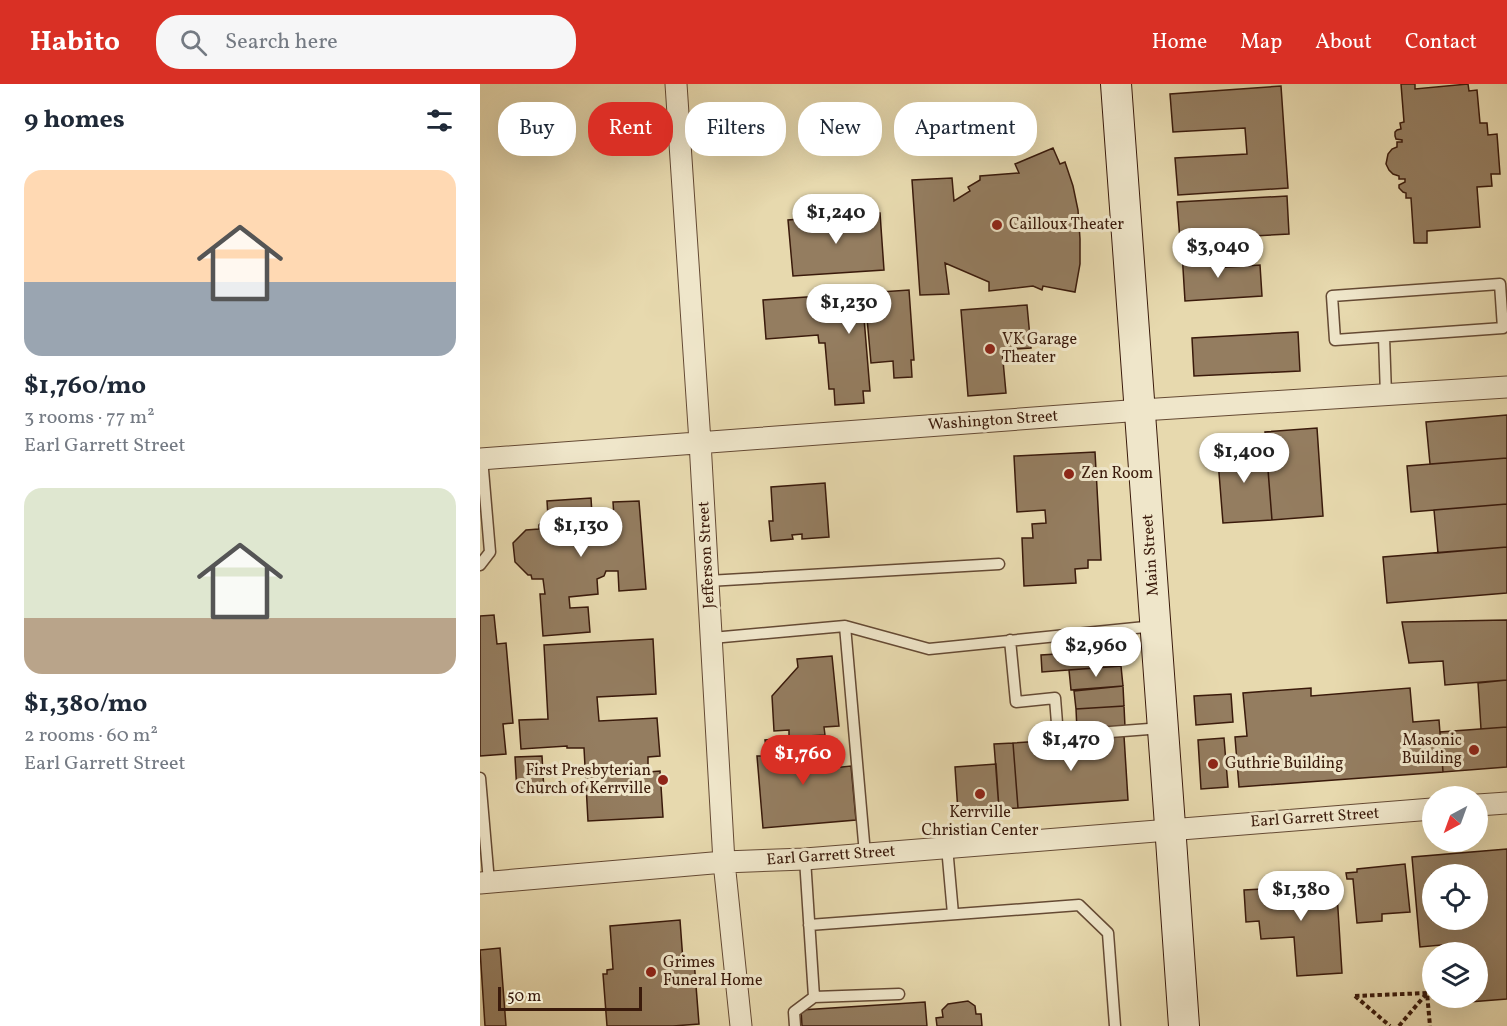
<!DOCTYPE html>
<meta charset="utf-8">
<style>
body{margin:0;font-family:Vollkorn,serif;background:#f6f6f7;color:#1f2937;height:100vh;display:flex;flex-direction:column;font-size:22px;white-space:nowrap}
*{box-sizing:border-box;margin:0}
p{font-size:20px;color:#747a83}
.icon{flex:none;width:33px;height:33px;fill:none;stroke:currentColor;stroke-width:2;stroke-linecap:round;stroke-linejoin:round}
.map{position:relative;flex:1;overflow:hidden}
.details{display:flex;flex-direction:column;background:#fff;width:480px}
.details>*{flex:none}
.banner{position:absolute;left:18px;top:18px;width:570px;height:54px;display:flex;gap:12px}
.needle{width:39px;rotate:221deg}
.buttons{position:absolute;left:942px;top:702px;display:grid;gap:12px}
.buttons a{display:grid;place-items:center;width:66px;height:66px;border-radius:50%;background:#fff;box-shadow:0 6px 24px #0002;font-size:30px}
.scale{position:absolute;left:18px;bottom:15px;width:144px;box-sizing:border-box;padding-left:6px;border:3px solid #3a1a0b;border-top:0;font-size:16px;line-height:21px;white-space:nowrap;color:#3a1a0b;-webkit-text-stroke:4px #efe6ca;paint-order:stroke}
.price{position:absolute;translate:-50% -51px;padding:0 14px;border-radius:21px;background:#fff;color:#222;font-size:20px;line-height:39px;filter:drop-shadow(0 2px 3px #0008)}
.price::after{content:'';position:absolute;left:50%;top:36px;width:18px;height:14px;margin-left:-9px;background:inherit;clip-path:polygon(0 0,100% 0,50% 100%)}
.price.active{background:#d93025;color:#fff}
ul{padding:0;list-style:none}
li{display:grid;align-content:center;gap:12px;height:318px;padding:0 24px}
li span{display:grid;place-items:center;height:186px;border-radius:18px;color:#555}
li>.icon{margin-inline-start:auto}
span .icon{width:108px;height:108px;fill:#fffc;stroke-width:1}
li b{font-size:26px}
h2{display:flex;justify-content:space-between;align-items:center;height:72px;padding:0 24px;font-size:26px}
.pill{padding:0 21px;border-radius:24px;background:#fff;box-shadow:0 6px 24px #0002;font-size:21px;line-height:54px}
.pill.active{background:#d93025;color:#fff}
header{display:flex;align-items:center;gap:36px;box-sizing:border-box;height:84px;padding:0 30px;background:#d93025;color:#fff}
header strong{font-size:28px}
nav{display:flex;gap:33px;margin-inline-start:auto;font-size:21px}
.search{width:420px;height:54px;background:#f6f6f7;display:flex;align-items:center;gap:15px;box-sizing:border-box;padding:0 21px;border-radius:24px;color:#747a83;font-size:22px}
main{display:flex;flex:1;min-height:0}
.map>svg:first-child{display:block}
.building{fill:#947d60;stroke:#3a1a0b;stroke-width:1.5;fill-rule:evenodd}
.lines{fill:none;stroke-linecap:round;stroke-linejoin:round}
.service-casing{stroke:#654a34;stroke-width:13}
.minor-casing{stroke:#654a34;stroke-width:23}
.secondary-casing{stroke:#3a1a0b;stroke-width:32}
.path{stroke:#3a1a0b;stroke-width:4;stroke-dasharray:4.5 3;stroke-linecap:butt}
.service{stroke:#efe6ca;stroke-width:10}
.minor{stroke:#efe6ca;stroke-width:21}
.secondary{stroke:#efe6ca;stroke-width:30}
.poi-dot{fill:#8f2418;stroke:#efe6ca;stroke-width:2}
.labels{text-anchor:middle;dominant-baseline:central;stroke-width:6;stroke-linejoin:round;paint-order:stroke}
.poi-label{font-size:16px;fill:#3a1a0b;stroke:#efe6ca;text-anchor:start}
.street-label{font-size:16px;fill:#3a1a0b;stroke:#efe6ca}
</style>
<header>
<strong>Habito</strong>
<div class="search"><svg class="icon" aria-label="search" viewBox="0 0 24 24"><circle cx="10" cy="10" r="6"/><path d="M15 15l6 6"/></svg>Search here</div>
<nav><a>Home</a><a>Map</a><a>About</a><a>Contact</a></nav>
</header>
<main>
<section class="details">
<h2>9 homes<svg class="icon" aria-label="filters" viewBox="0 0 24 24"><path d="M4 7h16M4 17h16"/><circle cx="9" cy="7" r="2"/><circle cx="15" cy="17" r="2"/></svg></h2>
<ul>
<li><span style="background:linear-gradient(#ffd9b3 60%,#9aa5b1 0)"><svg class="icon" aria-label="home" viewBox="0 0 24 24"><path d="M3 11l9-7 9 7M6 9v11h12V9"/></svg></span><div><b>$1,760/mo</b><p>3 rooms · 77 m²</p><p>Earl Garrett Street</p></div></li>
<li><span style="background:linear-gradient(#dfe7d0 70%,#b9a48a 0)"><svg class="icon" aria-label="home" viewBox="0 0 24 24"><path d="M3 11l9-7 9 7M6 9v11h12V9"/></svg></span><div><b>$1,380/mo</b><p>2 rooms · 60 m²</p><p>Earl Garrett Street</p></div></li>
</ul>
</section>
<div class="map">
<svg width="1027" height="942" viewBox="0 0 1027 942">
<rect width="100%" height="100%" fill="#e7d9ae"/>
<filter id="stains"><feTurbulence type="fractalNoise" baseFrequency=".00333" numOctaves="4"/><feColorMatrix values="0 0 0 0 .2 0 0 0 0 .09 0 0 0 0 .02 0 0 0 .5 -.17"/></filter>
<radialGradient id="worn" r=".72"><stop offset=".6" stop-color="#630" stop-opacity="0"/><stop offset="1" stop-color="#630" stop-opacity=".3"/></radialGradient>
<!-- building -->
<path class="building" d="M921,0H935V5L988,0L989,7L997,6L1000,39H1007L1008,51L1017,50L1020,90H1011L1012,102L997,103L1000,143L947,147V159H934L931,114H926V109L923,108L919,104V101L925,98V95H919V92L913,90L909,86L906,80L908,70L912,65L917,63V58H922V56L916,55L915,52V48L917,46L921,45L920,39L924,38Z
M801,2L808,104L698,111L695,74L767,70L765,44L693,48L690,10Z
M573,64L580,80L585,78L593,102L598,126L600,155V180L595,208L563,202L562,206L553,202L509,207V198L465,179L469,210L440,211L432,96L472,94L474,117L490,107L488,103L500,96V92L539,89L535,80Z
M807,112L809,150L700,156L697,118Z
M400,129L404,186L313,192L308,136Z
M733,166L735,184L780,181L782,212L705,217L702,168Z
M429,206L434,276H431L432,293L414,294L413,277L391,279L387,234H384L390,307H383L384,319L355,321L354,305H349L345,259H339L338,251L286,255L283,216Z
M547,221L551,264L522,266L526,309L488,312L481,226Z
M818,248L820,287L714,292L712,254Z
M1027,331V374L950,380L946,338Z
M837,344L843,432L792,436L785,348Z
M786,361L792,436L743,439L737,364Z
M615,368L621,476H608V484L595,485L596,499L544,502L542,454H553L552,440L566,439L565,426L537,428L534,372Z
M1027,374V420L931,428L927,382Z
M345,399L349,453L322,455V450L312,451L313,455L291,457L289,437H293L291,403Z
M111,414L112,430H116L122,434L134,433L133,418L159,417L166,505L139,507L138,487H126L124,492L117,495L118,510L89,513L90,524L108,523L110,548L63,552L60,510H65L63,495H52L51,491H48L35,478L33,459L46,446L59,445V441L62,437L68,433L67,417Z
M1027,420V463L958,469L954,426Z
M1027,463V509L907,519L903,473Z
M14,531L17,560L26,559L33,639L23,640L26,670L0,672V532Z
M1027,536V596L965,601L963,577L929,579L922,538Z
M639,551L640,566L596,569L595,554Z
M173,555L176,610L117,613L119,637L177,634L180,672L168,673V688L180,687L183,733L108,737L104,664H87V662L41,665L39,636L68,635L64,561Z
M640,566L641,582L562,588L561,571Z
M352,572L359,642L344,643L345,651L309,653V646L294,647L292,612L318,583L317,575Z
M641,582L643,602L591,606L589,586Z
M1027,596V648V643L1001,645L998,599Z
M643,602L644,622L596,625L594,607Z
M831,604V612L930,604L933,638L959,636L963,688L759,703L755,653L767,652L763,609Z
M751,610L753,638L716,641L714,612Z
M644,622L645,643L597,646L596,625Z
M1027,643V683L963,688L960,648Z
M336,652L337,667H342L343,685L371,682L376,736L283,744L277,672H287L285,656Z
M644,652L648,716L538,724L533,659Z
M744,654L748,703L721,705L718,656Z
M533,659L538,724L519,725L514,660Z
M62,672L64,707L37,709L35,673Z
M516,680L519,725L478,728L475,683Z
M1027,765V915L977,919L976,914H998V868H973L972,860L940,863L932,773ZM952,790H998V836H952Z
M925,780L930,828L902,830V837L877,839L873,795H867L866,789L877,788V785Z
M856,794L862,889L817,892L814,853L781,855L779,837L766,838L764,806L818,803V797Z
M200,836L203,877L214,876L219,940L193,942H127L123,890H127V886L133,885L130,842Z
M20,864L26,942H5L0,866Z
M488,917L495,922L496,930H501L502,942H457L456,934L463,933L462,926L468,920Z
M445,918L447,942H322L321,926Z"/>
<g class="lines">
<!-- service casing -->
<g class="service-casing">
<path id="service" d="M1020,200L1023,244L855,256L852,212Z
M904,253L906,311
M0,481L10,468L2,374
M228,497L519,480
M365,542L385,770
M232,554L365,542L449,565L675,542
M530,556L536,618L575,614L578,652L682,644
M0,694L9,798
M467,763L473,830
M329,841L599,821L628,849L635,942
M334,913L419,910
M315,942L314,928L334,913L325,775"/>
</g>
<!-- minor casing -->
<g class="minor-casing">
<path id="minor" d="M196,0L220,358L244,778L261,942
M0,375L662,326L1027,303
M998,721L1027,719
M0,799L244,778L325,775L952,725"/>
</g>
<!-- secondary casing -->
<g class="secondary-casing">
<path id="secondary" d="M636,0C661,314 682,628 704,942"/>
</g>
<!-- path -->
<path class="path" d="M875,912L947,909L950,942
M875,912L910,942
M919,942L947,909"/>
<!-- service -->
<use href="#service" class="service"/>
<!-- minor -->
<use href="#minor" class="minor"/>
<!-- secondary -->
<use href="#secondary" class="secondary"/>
</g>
<!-- markers -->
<g class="poi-dot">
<circle cx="517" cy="141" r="6"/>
<circle cx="510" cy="265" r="6"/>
<circle cx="589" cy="390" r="6"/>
<circle cx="994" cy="666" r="6"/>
<circle cx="733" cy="680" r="6"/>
<circle cx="183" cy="696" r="6"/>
<circle cx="500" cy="710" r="6"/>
<circle cx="171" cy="888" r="6"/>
</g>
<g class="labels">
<!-- poi labels -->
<g class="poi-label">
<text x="529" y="141">Cailloux Theater</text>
<text x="522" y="256">VK Garage<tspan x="522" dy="18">Theater</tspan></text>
<text x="601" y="390">Zen Room</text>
<text x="982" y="657" text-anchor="end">Masonic<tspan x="982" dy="18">Building</tspan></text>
<text x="745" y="680">Guthrie Building</text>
<text x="171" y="687" text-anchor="end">First Presbyterian<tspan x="171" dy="18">Church of Kerrville</tspan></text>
<text x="500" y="729" text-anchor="middle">Kerrville<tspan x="500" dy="18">Christian Center</tspan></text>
<text x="183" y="879">Grimes<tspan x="183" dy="18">Funeral Home</tspan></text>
</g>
<!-- street labels -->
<g class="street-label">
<text transform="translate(513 337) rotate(-4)">Washington Street</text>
<text transform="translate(227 471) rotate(-93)">Jefferson Street</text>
<text transform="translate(671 471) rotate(-94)">Main Street</text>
<text transform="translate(835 734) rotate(-4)">Earl Garrett Street</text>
<text transform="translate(351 772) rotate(-4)">Earl Garrett Street</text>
</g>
</g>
<rect width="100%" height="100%" filter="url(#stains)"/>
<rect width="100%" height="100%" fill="url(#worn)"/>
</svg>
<div class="buttons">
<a><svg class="needle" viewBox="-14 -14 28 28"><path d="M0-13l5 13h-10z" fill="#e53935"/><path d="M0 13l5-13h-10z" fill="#747a83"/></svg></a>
<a><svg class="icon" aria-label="locate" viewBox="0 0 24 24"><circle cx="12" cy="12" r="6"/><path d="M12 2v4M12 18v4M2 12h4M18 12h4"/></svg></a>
<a><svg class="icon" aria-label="layers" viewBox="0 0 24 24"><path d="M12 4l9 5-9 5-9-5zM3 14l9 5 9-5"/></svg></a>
</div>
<div class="scale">50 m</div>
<b class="price" style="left:356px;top:161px">$1,240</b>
<b class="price" style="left:738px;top:195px">$3,040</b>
<b class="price" style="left:369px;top:251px">$1,230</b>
<b class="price" style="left:764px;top:400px">$1,400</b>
<b class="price" style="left:101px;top:474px">$1,130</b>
<b class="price" style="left:616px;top:594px">$2,960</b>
<b class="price" style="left:591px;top:688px">$1,470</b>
<b class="price active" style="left:323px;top:702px">$1,760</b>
<b class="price" style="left:821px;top:838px">$1,380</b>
<div class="banner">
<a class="pill">Buy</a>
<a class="pill active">Rent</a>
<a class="pill">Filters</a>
<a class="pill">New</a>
<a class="pill">Apartment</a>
</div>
</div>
</main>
